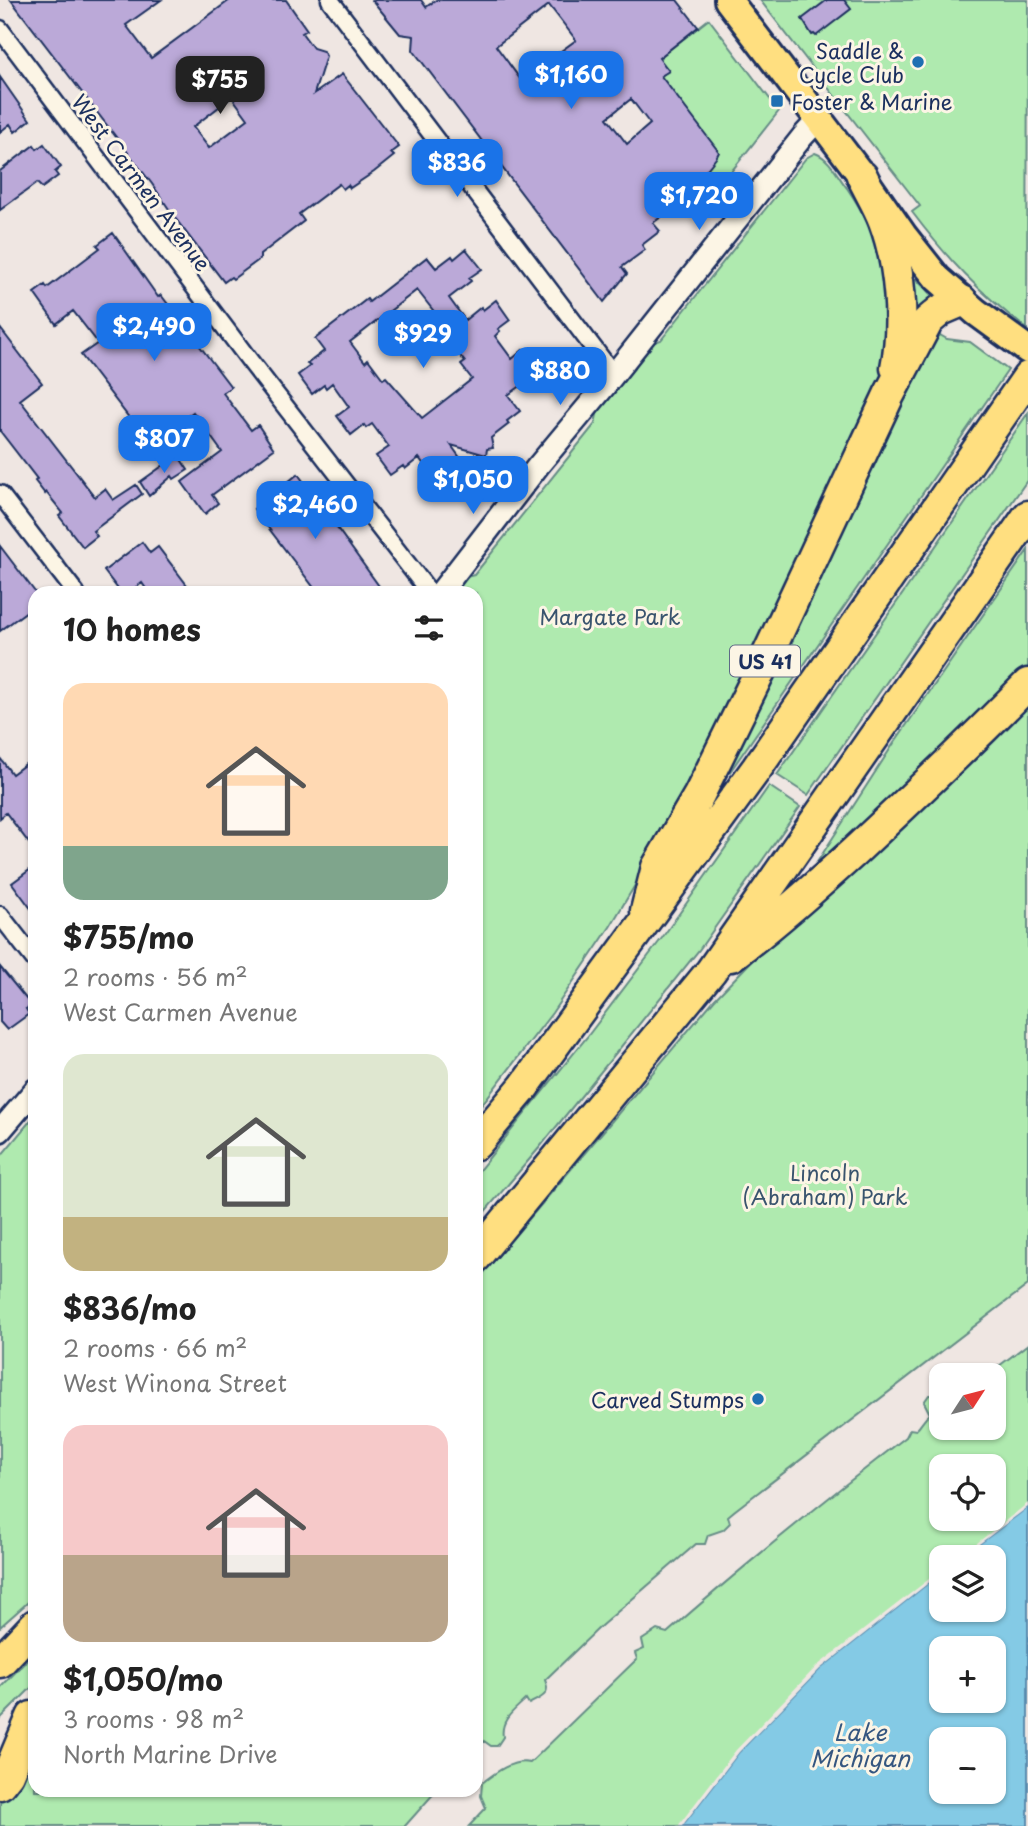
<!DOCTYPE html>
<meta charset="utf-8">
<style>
body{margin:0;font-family:"Playpen Sans",sans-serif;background:#f2f2f2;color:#222;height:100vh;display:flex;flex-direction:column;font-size:26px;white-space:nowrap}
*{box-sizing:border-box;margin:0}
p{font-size:23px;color:#767676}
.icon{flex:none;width:38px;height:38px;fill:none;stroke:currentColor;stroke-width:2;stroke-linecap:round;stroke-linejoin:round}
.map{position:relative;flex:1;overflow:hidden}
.drawer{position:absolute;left:28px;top:586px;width:455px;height:1211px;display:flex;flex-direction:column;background:#fff;border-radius:21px;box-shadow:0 2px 5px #0004}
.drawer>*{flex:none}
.needle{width:46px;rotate:54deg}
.fabs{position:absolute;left:929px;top:1363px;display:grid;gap:14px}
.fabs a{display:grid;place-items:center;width:77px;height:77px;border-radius:14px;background:#fff;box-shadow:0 2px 5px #0004;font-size:35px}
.price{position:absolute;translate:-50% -60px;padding:0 16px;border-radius:14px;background:#1a73e8;color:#fff;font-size:23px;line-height:46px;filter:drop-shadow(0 2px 4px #0008)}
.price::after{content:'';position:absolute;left:50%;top:42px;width:21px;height:16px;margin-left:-10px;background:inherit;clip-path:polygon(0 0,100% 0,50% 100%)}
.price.active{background:#222;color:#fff}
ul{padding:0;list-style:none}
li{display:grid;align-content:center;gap:14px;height:371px;padding:0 35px}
li span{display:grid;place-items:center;height:217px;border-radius:21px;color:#555}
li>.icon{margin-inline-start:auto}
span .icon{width:126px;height:126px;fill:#fffc;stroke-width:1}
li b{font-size:30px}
h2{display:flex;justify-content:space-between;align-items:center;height:84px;padding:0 35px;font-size:30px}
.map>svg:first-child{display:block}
.green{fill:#afeaaf;stroke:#658c86;stroke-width:2;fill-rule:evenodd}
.water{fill:#84cae5;stroke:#5a8caf;stroke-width:2;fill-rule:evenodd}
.pier{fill:#efe6e2}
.building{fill:#bba9d8;stroke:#1b2f5e;stroke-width:2;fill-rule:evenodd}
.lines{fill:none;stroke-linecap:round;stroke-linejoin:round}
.minor-casing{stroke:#1b2f5e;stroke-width:21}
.tertiary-casing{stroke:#1b2f5e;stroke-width:26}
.primary-casing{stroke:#1b2f5e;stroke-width:32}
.motorway-casing{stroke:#1b2f5e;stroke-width:35}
.minor{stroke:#fcf5e5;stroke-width:16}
.tertiary{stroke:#fcf5e5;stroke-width:21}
.primary{stroke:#ffdf80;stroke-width:26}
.motorway{stroke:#ffdf80;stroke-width:30}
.poi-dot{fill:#1f6fb2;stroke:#fcf5e5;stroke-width:2.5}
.labels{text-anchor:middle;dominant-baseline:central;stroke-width:6;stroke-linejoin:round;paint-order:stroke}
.shield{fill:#fcf5e5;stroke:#5e6a86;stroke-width:2}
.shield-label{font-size:19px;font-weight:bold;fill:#1b2f5e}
.poi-label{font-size:21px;fill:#1b2f5e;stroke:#fcf5e5;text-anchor:end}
.street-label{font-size:21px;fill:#1b2f5e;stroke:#fcf5e5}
.park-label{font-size:21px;fill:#39546e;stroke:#fcf5e5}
.water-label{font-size:23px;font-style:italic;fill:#355680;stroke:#fcf5e5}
</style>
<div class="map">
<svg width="1028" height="1826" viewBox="0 0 1028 1826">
<rect width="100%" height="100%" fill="#efe6e2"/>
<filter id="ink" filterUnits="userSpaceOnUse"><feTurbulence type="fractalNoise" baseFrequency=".0143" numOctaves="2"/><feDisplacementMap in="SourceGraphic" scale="14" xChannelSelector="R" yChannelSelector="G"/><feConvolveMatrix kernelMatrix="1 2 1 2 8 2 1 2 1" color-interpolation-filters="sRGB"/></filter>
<g filter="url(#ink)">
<!-- green -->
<path class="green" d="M760,0H1028L1027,329C979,292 949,261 912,212L920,206Z
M709,19L779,111L700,211L685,191L693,187L718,153L658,79L668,70L659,58Z
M815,153C830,158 838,177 847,188C878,233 893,285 891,340C890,362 880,386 875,407L653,855L610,927L552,1013L476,1112V593H453L466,577L474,575L595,424L598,410L652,343L661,340L806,158Z
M916,279L935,299L921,313L914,309L913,280Z
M933,331L947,339L970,342L1008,370L709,802Z
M1028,413V479L808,795L777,775Z
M1028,550V669L815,873L812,870L894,743Z
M1028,695V1285L734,1511L728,1516L730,1523L723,1530L708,1535L705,1544H696L601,1626L545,1680C552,1696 539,1698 529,1704L526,1699C515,1710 500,1719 503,1737L497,1746H491L484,1741L476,1749V1282L714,1000L770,942Z
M769,786L800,807L699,950L540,1147L476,1222V1174L587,1037L662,938Z
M35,1115V1596L0,1627V1157Z
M1028,1344V1507L962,1557L942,1558L941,1573L854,1640L739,1752L682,1826H469L486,1808L481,1796L482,1783C496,1772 513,1759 530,1763L637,1659L635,1653L644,1649L642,1640L657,1630L667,1633C744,1565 825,1500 906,1437L910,1429L916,1430C922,1425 923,1419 930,1414L924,1402L929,1395H941L942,1428H994V1376L987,1375ZM942,1466H994V1519H942Z
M35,1652V1684L0,1719V1688Z
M35,1756V1790H437L405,1826H0V1793Z"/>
<!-- water -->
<path class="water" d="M1028,1507V1826H682L739,1752L820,1669L941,1573L942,1610H994V1558L962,1557ZM942,1648H994V1701H942ZM942,1740H994V1792H942Z"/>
<!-- pier -->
<path class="pier" d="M1028,1503V1507L962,1557L958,1558Z
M942,1569L941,1573L820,1669L739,1752L682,1826H678L736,1750L817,1666Z"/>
<!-- building -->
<path class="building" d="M11,0H161L126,25L151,58L230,0H286L307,30L302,33L313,48L323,51L326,56L314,94L342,74L399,147L391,153L394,156L374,172L350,188L348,185L343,189L339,184L299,214L304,221L260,255V259L233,279L231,277L224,282L175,218L152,184ZM232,97L248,119L209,148L193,127Z
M372,0H421L426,7L436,0H677L698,27L659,58L669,71L661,76L719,152L716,158L680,203L653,223L660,231L642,245L645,250L622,267L627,274L604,302L413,50L414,36L400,34ZM549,5L576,40L521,80L496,46ZM631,99L650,124L627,144L607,118Z
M827,0H844L851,9L816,36L814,34L812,35L802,19Z
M0,77L30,120L15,132L10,124L0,132Z
M44,144L61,167L55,172L58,176L42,188L37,183L0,210V171L34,145L37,149Z
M113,233L158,297L161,295L231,387L223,393L251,430L258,425L274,449L212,495L218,503L205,514L182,482L222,452L193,412L150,445L81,355L98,343L73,311L56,324L34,293L45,285L47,288L100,248L97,245Z
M466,249L482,269L469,278L471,281L449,298L465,320L481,307L483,310L496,300L510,320L498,329L500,331L495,336L512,359L524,349L538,368L526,378L528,381L508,395L520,411L507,421L509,424L491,438L493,448L487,449L486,455L451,445L471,473L449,490L436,472L432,475L419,458L405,469L403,466L390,475L376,456L389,447L372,424L366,428L364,425L351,435L337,416L349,407L332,383L326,388L324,385L312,394L298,375L310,366L307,364L324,351L315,339L367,299L369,302L427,257L436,268L452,256L454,259ZM417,290L436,314L433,315L448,335L445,337L465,362L461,365L472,379L422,418L386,377L383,379L368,359L365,362L350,342Z
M0,328L42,383L20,400L95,497L105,489L113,500L136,485L142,494L93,531L97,536L83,547L59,516L63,513L46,492L45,494L35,481L37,479L0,431Z
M178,455L188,470L174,479L172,476L149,496L140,482Z
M298,474L384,593H318L254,509Z
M142,542L150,553L158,547L193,593H149L142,583L129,593H121L104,571Z
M0,546L35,592V605L0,631Z
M35,757V791L28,796L35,806V851L6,813L0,818V758L12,774Z
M35,866V914L12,883Z
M0,967L32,1006L26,1009L29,1014L7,1030L0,1022Z"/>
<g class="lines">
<!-- minor casing -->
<g class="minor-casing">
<path id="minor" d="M330,0L614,375
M0,29L250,361L430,593
M0,494L76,593
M0,915L35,960"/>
</g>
<!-- tertiary casing -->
<g class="tertiary-casing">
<path id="tertiary" d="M440,593L538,466L604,387L803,136L818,120
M0,1131L35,1090"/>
</g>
<!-- primary casing -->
<g class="primary-casing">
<path id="primary" d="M728,0L862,176L903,235L937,278L976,312L1028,350"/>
</g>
<!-- motorway casing -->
<g class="motorway-casing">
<path id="motorway" d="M862,176C869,191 878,205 884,221C900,264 905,323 896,368
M646,911L657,867L699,795L760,671L889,395L928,321L941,310L962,301
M731,956C774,924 814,888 854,852C913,797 972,741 1028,684
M476,1144L523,1088L757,768L1028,377
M476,1257L711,971L1028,516
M0,1662L35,1625
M0,1784L8,1774L32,1717"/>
</g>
<!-- minor -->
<use href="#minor" class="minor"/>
<!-- tertiary -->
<use href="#tertiary" class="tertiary"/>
<!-- primary -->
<use href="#primary" class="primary"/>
<!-- motorway -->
<use href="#motorway" class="motorway"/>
</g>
</g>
<!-- markers -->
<g class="poi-dot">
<circle cx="918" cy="62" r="7"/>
<rect x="770" y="94" width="14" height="14" rx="3.5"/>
<circle cx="758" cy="1399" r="7"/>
</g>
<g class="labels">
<!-- shield labels -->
<rect class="shield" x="730" y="645.5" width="70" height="31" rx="5"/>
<g class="shield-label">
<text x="765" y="661">US 41</text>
</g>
<!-- poi labels -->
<g class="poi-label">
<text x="904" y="50">Saddle &amp;<tspan x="904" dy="24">Cycle Club</tspan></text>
<text x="791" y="101" text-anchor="start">Foster &amp; Marine</text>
<text x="744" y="1399">Carved Stumps</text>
</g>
<!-- street labels -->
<g class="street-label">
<text transform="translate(142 182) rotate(53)">West Carmen Avenue</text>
</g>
<!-- park labels -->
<g class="park-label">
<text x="610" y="616">Margate Park</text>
<text x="825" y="1172">Lincoln<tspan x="825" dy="24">(Abraham) Park</tspan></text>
</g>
<!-- water labels -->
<g class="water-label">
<text x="860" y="1731">Lake<tspan x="860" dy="26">Michigan</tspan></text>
</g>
</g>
</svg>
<div class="fabs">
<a><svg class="needle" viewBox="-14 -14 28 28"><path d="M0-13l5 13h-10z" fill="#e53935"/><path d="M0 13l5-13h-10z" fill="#767676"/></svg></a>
<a><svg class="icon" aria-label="locate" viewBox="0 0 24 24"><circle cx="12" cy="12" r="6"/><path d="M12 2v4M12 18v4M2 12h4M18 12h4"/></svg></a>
<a><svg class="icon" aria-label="layers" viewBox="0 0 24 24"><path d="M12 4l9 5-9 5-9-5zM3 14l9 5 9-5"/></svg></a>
<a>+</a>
<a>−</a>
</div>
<b class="price" style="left:571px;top:111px">$1,160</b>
<b class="price active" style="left:220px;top:116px">$755</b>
<b class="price" style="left:457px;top:199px">$836</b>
<b class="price" style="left:699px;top:232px">$1,720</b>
<b class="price" style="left:154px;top:363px">$2,490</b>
<b class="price" style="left:423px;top:370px">$929</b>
<b class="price" style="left:560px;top:407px">$880</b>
<b class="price" style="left:164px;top:475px">$807</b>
<b class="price" style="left:473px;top:516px">$1,050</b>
<b class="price" style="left:315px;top:541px">$2,460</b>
<section class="drawer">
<h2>10 homes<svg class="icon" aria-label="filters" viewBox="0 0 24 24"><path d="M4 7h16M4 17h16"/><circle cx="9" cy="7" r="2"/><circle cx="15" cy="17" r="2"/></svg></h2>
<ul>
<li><span style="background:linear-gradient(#ffd9b3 75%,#7fa58c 0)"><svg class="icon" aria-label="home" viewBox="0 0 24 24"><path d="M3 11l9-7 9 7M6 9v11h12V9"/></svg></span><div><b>$755/mo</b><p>2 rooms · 56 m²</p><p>West Carmen Avenue</p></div></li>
<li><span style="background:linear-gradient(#dfe7d0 75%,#c2b280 0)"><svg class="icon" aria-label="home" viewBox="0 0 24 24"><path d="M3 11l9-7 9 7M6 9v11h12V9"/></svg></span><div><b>$836/mo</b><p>2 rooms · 66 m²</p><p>West Winona Street</p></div></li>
<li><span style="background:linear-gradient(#f6c9c9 60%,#b9a48a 0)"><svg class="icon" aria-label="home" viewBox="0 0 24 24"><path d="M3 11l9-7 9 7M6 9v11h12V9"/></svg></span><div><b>$1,050/mo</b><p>3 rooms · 98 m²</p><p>North Marine Drive</p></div></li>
</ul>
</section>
</div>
